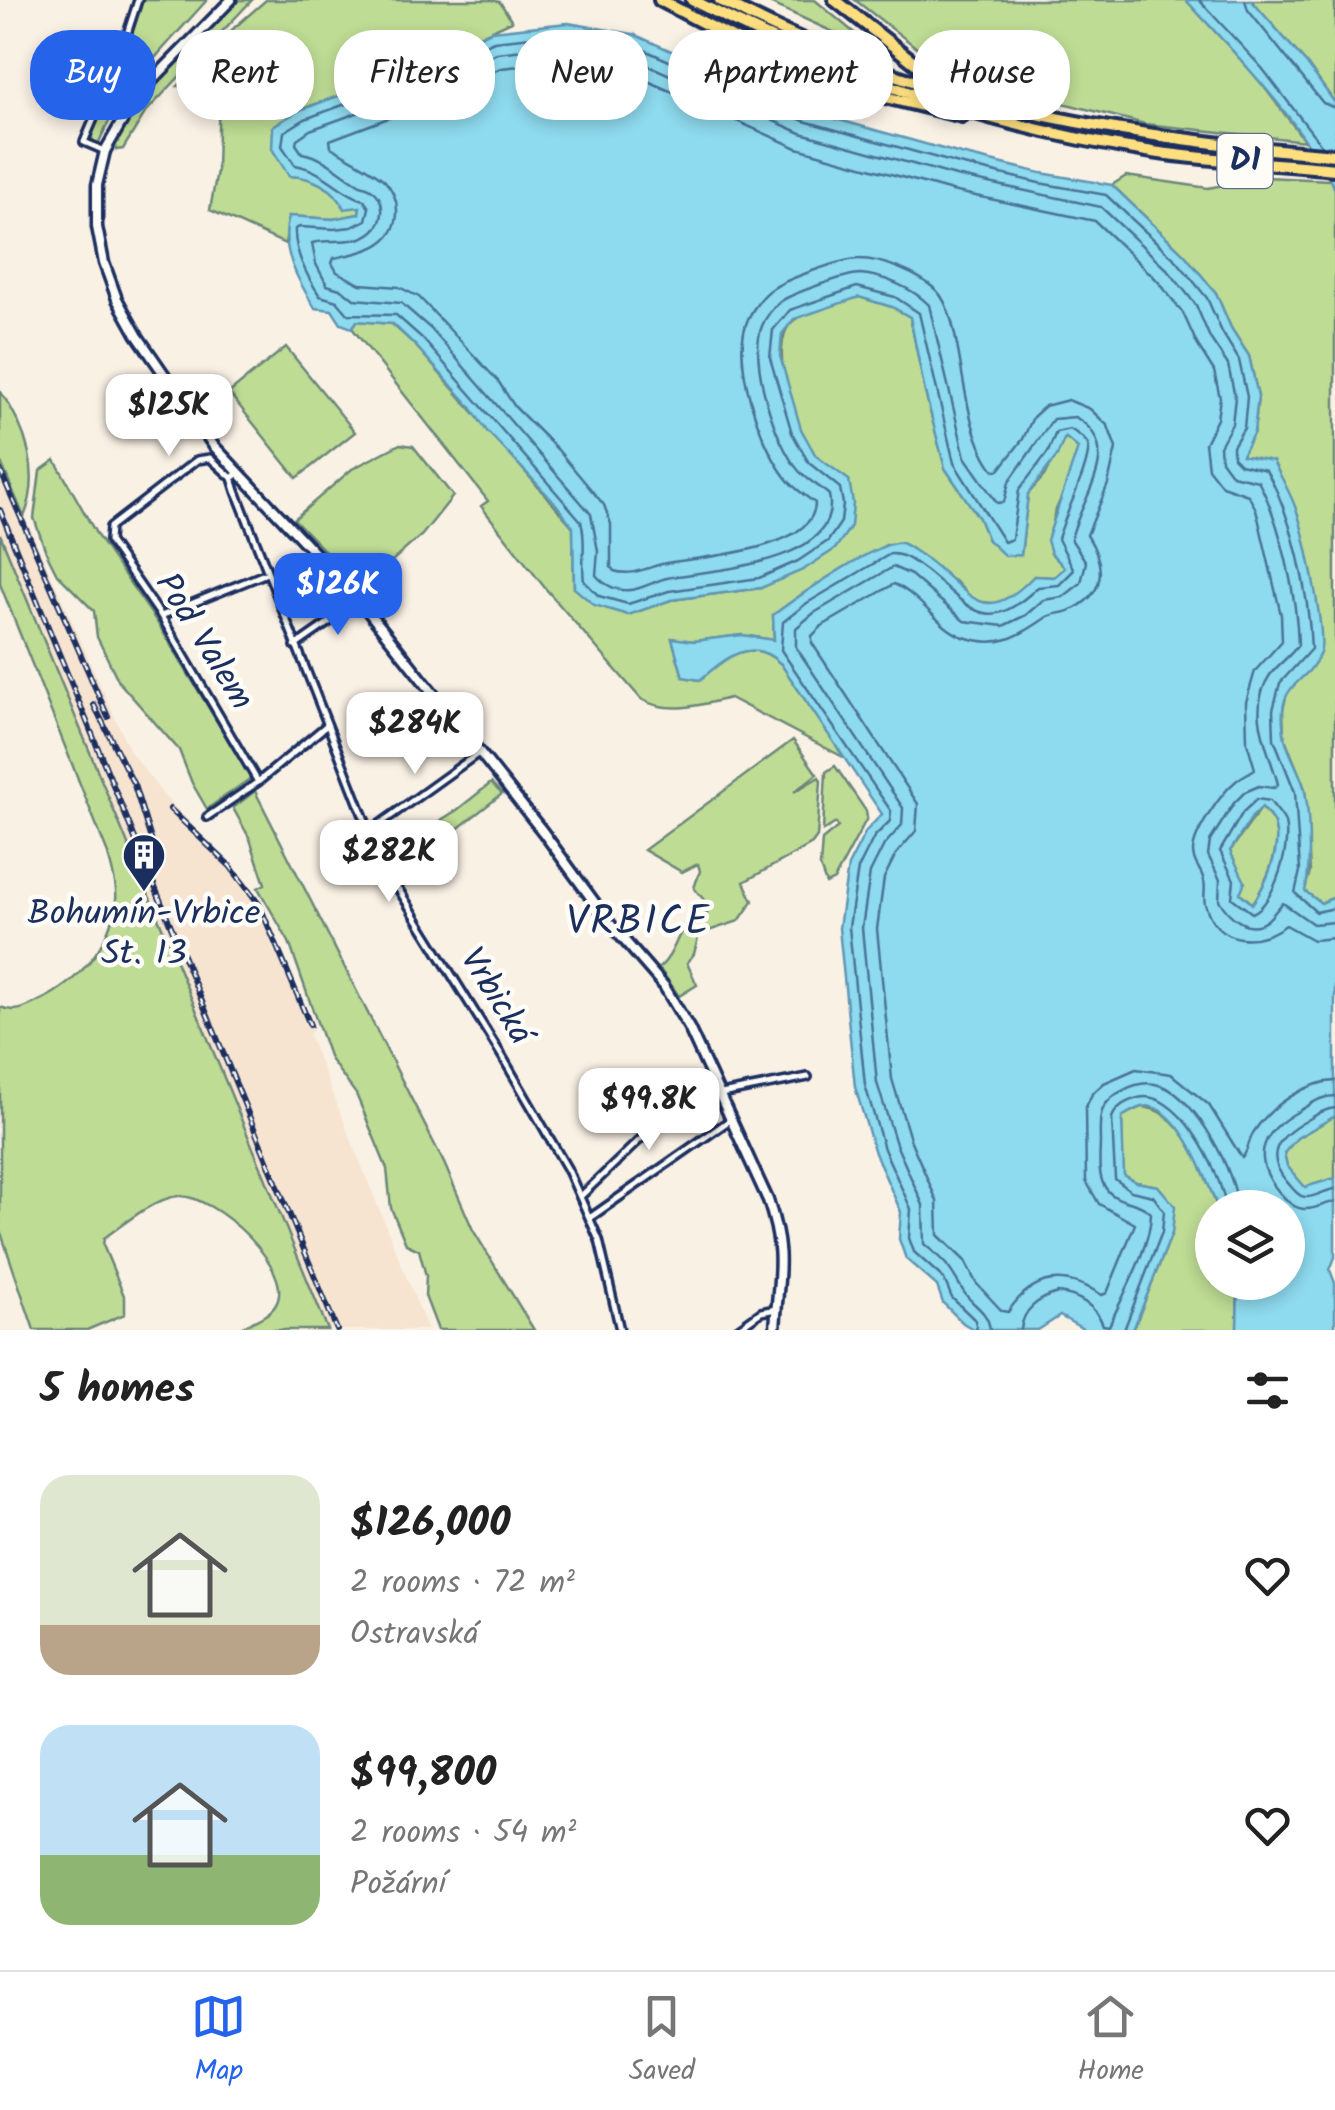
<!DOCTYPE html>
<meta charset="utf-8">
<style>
body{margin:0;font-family:Kalam,sans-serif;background:#f2f2f2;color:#222;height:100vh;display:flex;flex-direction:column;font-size:38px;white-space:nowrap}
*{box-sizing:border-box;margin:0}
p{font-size:32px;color:#767676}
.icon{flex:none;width:55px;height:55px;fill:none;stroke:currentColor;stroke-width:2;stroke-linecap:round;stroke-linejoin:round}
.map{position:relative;height:1330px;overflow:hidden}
.details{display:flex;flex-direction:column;background:#fff;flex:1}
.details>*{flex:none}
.banner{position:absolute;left:30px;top:30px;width:1275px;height:90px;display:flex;gap:20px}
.controls{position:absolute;left:1195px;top:1190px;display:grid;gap:20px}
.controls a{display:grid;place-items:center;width:110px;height:110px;border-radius:50%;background:#fff;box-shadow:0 5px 15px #0003;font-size:50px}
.price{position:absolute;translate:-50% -85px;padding:0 22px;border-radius:20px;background:#fff;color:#222;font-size:32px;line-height:65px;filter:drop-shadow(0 2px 5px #0008)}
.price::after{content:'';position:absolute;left:50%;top:60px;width:30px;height:22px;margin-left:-15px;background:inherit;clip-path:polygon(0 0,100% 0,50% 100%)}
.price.current{background:#2563eb;color:#fff}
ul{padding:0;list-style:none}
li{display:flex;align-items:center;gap:30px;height:250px;padding:0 40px}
li span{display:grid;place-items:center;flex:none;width:280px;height:200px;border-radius:30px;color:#555}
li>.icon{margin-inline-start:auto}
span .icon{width:120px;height:120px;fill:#fffc;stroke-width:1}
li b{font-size:42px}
h2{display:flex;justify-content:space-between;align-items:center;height:120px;padding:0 40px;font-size:42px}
.tag{padding:0 35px;border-radius:40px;background:#fff;box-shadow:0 5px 15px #0003;font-size:35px;line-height:90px}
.tag.current{background:#2563eb;color:#fff}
.tabs{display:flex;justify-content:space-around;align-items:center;height:140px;border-top:2px solid #e0e0e0;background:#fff;font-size:28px;color:#767676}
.tabs a{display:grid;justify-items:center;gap:5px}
.tabs .current{color:#2563eb}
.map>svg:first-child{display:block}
.built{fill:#f6e4d0}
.green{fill:#bedc94;stroke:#6c8679;stroke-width:2.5}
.water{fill:#8edaee;stroke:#6096b4;stroke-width:2.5;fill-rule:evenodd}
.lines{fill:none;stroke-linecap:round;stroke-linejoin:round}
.shore{stroke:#497398;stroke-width:2.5}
.minor-casing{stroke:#1b2f5e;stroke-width:12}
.secondary-casing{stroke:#1b2f5e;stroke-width:15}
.motorway-casing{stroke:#1b2f5e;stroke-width:18}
.minor{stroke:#fdfcf7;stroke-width:5}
.secondary{stroke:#fdfcf7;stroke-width:8}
.motorway{stroke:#fedf80;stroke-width:10}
.rail-casing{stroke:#1b2f5e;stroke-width:6}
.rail{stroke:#fdfcf7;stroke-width:2.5;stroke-dasharray:8;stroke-linecap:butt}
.labels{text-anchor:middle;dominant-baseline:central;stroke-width:9;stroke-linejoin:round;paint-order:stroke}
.shield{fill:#fdfcf7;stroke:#5f6c8c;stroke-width:2.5}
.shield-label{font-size:32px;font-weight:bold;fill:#1b2f5e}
.street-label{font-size:35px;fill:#1b2f5e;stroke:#fdfcf7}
.poi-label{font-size:35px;fill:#1b2f5e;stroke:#fdfcf7}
.quarter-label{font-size:40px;letter-spacing:2.5px;fill:#1b2f5e;stroke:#fdfcf7}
</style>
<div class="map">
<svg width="1335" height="1330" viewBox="0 0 1335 1330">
<rect width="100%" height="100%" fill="#faf1e5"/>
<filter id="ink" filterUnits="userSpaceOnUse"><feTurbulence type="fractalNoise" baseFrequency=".01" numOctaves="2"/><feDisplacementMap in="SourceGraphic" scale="20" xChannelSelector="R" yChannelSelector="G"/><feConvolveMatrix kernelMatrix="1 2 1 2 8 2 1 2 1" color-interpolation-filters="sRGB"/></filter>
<g filter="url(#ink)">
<!-- built -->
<path class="built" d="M0,460L130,751L165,797L248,883L275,932L314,1029L309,1035L428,1330H328L0,534Z"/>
<!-- green -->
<path class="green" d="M143,0H207C167,45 122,88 98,144L93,142L91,133L122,64Z
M239,0H252L145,113L123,149L116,150L114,144L137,103Z
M266,0H492L500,2L512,21L385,79L300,110L289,176L308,177L360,207L359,214L333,219L289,216L285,244L210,210L217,171L219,87L178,86L234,28Z
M763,0H815L877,52Z
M855,0H1186L1255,75L1305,141L1145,124L977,81L926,55Z
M1251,0H1335V103L1307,64Z
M1126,176L1208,188L1265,177L1330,180L1335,189V897L1321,903L1304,891L1310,872L1305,789L1284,736L1283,710L1288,688L1308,670L1318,609L1298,515L1243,455L1242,451L1254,432L1258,396L1249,356L1231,328L1216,293L1184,254L1112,185Z
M859,297L892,307L910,317L925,392L945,468L979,518L988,540L1021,554L1028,494L1044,476L1065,436L1078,448L1072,473L1054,514L1051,553L1065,568L1054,577L1034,576L1014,596L1000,604L974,601L956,582L886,545L801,595L773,615L774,640L742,635L694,641L672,639L683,677L699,680C725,658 751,635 781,664L845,758L730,698C700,705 668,715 641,699L545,588L481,506L488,501L352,328L357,321L392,324L415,345L573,527L574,588L628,615L671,600L761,588L849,481C839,473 826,466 817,457C796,435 765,344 793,321C806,310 842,302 859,297Z
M286,347L355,432L297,478L229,393Z
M0,391C26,427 42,474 24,517L0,460Z
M400,444L413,446L453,496L422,535L361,588L294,519L352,469Z
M55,460L98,537L157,622L251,778L207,809L192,783L179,750L119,682L97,637L94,611L57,574L46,552L34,518L40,471Z
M0,534L328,1330H236C248,1323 268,1317 275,1306C299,1271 213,1193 178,1196C153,1199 124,1224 104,1238L103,1245L125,1298V1314L87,1330H34L0,1230V1007C15,1013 23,1009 37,1002C78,983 110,947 116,900C118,886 111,868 108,854L0,584Z
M793,740L817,774L794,792L819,777L821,781L817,837L812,844L744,882L753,901L739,921L699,934L694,954L687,963L697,985L679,996L659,968C677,952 677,929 694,913L707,914L709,906L694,888L700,871L698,864L682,872L644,850Z
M835,766L866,811L867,818L834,880L826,884L820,867L822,840L838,827L836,823L823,831L826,772Z
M491,783L502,794L396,877L386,859L388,853L457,810Z
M255,791L444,1163L473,1230L534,1330H438L425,1296L426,1276L419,1250L406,1244L391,1208L387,1169L364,1113L356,1094L330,1059L289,942L258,888L265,884L250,839L233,808Z
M1262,807C1266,813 1274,820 1275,827C1281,851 1265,884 1253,904L1240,893L1230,851Z
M1141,1107C1183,1108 1205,1174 1217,1207L1212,1208V1282L1238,1283L1237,1330H1133L1172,1233L1158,1186L1136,1182L1123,1175L1122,1116Z
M1335,1116V1178L1305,1188L1287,1166L1284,1153L1297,1138Z"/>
<!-- water -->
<path class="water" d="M1186,0H1251L1307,64L1335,103V189C1298,118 1240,59 1186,0Z
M568,23L633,34L807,111L961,154L1041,173L1112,185L1184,254L1216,293L1231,328L1249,356L1258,396L1254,432L1242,455L1273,461C1281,477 1290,492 1296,509C1304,530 1327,637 1320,653C1306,688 1276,678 1284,733C1286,750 1298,767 1303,784C1310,805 1311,869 1305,891L1321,903L1335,897V1116L1297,1138L1284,1153L1287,1166L1305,1187L1335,1178V1257L1330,1270L1335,1283V1330H1237L1238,1283L1288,1282V1208L1217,1207C1207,1179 1183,1116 1152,1107C1141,1104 1130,1112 1122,1117L1124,1175L1136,1182L1158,1186L1175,1206L1172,1233L1133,1330H1085L1060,1316L1038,1330H975L963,1323L943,1303L937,1286L906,1259L899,1239L901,1212L875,1153L855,1087L839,928L848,866L866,831L882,814L781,664C752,635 725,658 700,680L683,677L672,638L694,641L742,635L774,640L773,615C793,600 880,539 901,543C907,545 916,552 921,555C970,587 979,633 1034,576L1054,577L1065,568L1051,553L1047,540L1078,448L1065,437L1057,456L1028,494L1021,555L1005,556L988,540L979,518L945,468L925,392L910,317L892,307L859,297L794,319L782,334L780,356L801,429L816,456L849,480L853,503L851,526L835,549L803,570L761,588L671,600L628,615L594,605L574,588L573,527L556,504L486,430L470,406L415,345L393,324L357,321L352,328L341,324L332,310L315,308C298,281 279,248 289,216L333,219L359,214L360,207L344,209C336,187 311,177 289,176L272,149L273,126L300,110L385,79L491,31ZM1262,807C1267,813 1274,820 1275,827C1281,851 1266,885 1252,904L1240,893L1245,882L1230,851L1252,817Z"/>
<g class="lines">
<!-- shore -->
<path class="shore" d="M1199,0L1262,68L1322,146
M1245,0L1248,10L1323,103L1335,108
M1257,799L1270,801C1274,807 1281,814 1284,820C1293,842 1274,906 1252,913L1232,898L1234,880L1220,851L1243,812Z
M1335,938L1313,940L1286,925C1256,946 1217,945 1205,904C1203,896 1206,888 1204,881C1202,870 1193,864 1193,852C1193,834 1221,793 1236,781C1242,776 1249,773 1255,769L1247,742L1246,702L1255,671L1282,641L1281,615L1256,509L1248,495L1222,486L1208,468L1205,443L1217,419L1220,398L1214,371L1197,344L1183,313L1157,280L1095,221L952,191L797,148L623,70L567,61L501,68L399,114L330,140L331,147C347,157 372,169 385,181C392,189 397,199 397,210C398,247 362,252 334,258L332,263L337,272L360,284L399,287L419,297L498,381L515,407L558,450L604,505L611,524V567L614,571C633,577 647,567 666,563C700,557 815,551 815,503C805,495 793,488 786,478C760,445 730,359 748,319C753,308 763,295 772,289C786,279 842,259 859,259C882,259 919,274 936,290C966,319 956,423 994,470H999L1023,439L1033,417L1045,406L1068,400L1090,409L1108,426L1116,448L1108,484L1087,535C1106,565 1107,595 1069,611C1061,614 1053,613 1047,617C1017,637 999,650 961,636C937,626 920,595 894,584L822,626L812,636V643L918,804L916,831L896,854L884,878L877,929L892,1079L910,1139L937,1201L938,1235L965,1261L976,1283L1002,1311L1008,1312C1034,1273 1065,1272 1102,1295L1107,1293L1135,1224L1099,1204L1086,1181L1085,1109L1092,1094L1104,1083L1136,1069L1171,1074L1209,1105L1242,1158C1249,1151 1248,1139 1255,1130C1271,1106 1306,1082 1335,1081
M1335,1096C1321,1096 1311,1104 1299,1111C1262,1131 1250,1157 1279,1192C1287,1200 1293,1209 1305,1209C1315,1210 1324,1203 1335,1202
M1335,1108C1324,1109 1316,1115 1306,1121C1279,1136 1263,1154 1287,1182C1292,1187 1297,1196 1305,1197C1314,1198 1325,1190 1335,1189
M977,1330L975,1320L952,1298L944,1279L914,1252L909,1238L911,1209L884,1149L865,1085L849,927L858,869L874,837L890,821L891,811L781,650L783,622L807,603L890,554C904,553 914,562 925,570C972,607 984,638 1038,587L1059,585L1074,570L1058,539C1063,519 1092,461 1088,445C1086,438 1076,433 1070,429L1056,432L1048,452L1019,490L1012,539L1004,542L954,463L919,313L895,297L857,287L790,310L773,330L770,358L792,433L809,463L840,488L843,504L841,522L828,541L798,561L759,578L669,591L628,604L599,596L584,581C581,561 587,542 581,521L422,338L396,315L348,314L337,301L320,296C308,278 294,252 295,229L300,227L334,229L352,227L366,220L369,208L364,200C339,193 327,171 295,165L282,146L284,132L305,119L389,88L494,41L568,33L631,44L804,121L959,164L1039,183L1106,195L1177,261L1207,298L1222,332L1239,360L1247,397L1244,428L1233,446V457L1240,464L1266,470C1293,517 1309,594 1311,649L1280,683L1273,710L1274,739L1295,792L1300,871L1295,893L1316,912L1335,908
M990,1330C988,1309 971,1306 962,1289C948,1265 946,1262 924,1244L923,1205L896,1144L877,1083L862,928L870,873L884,845L902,825L903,808L796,647V628L814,613L893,567L911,575L964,621L1003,626L1026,615L1043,600L1063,597L1081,583L1086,562L1071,539C1081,497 1127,447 1075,417L1053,419L1009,482L1004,502L997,503L965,457L929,305C914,289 882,275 860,274C847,274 790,294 780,302C773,307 765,318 762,326C748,360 775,444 799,471C807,480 820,486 829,495C843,565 710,569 667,578C654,581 642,589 630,590C617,592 603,584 596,575L598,551L591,514L431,329L401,303L354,299L343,290L327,285L316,264L312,243C331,238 356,246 373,231C386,220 385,198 371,189C364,185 363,187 357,183C338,171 324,157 302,153L296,144L297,139L310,130L393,100L497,53L567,45L627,56L801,133L956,176L1101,207L1168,270L1196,305L1210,338L1228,365L1235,397L1232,424L1220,446L1221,460L1232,475L1258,481C1281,522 1297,598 1298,645C1290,657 1278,664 1270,675C1246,710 1269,750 1278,784L1274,788L1259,786L1245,792L1234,803L1210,841L1208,855L1220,880L1219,900C1228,916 1248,934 1266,921C1273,916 1277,908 1283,903L1313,924L1335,922
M1021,1330C1022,1310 1039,1298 1058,1293C1078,1295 1096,1306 1103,1325L1109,1326C1123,1295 1151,1246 1151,1213C1139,1200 1115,1204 1105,1187C1097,1175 1100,1154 1100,1141C1099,1115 1099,1102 1124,1090C1135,1084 1149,1081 1162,1086C1196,1098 1236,1173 1238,1208
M1124,1330L1162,1232L1164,1211L1153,1196L1131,1191L1115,1179L1112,1118C1116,1107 1124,1102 1135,1099C1177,1083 1222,1174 1226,1208"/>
<!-- minor casing -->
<g class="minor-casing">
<path id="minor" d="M105,151L84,142L117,65L138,0
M238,473L232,478L236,491L381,861L502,1056L568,1170L599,1240L620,1330
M232,478L210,458L197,460L110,527L109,541L161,616L258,782
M161,616L267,573
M295,646L358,602
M207,817L258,782L327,725
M370,831L480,752
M721,1094L808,1077
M582,1195L651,1129L714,1086
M591,1217L730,1120
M736,1330L761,1312L776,1309"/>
</g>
<!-- secondary casing -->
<g class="secondary-casing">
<path id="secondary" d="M231,0L136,97L105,151L97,185V227L104,263L117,299L137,335L213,445L360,601L543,832L611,925L664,986L689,1028L768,1200C787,1257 778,1274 775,1330"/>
</g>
<!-- motorway casing -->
<g class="motorway-casing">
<path id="motorway" d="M660,0L734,39L849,88L962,116
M692,0C836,75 991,127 1153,152C1213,161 1275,163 1335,169
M720,0C913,104 1120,138 1335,155
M835,0L915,63L952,82L1005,102"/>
</g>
<!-- minor -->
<use href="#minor" class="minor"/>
<!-- secondary -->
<use href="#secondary" class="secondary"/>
<!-- motorway -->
<use href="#motorway" class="motorway"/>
<!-- rail casing -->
<g class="rail-casing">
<path id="rail" d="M0,470L108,717
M0,510L337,1330
M94,705L134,785L158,862
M170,809L230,866L259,904L310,1025"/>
</g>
<!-- rail -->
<use href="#rail" class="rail"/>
</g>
</g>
<!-- icons -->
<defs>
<g id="building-pin" transform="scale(2.25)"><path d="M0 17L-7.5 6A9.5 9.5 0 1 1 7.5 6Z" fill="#1b2f5e" stroke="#fdfcf7"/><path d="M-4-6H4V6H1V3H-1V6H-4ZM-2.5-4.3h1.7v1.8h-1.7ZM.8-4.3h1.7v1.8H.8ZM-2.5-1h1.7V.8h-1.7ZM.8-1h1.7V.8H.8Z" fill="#fff"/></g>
</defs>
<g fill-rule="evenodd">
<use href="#building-pin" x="144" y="855"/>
</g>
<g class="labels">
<!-- shield labels -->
<rect class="shield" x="1217.5" y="134" width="55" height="54" rx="8"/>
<g class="shield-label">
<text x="1245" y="161">D1</text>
</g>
<!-- street labels -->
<g class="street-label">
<text transform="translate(203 642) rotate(58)">Pod Valem</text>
<text transform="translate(495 997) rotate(58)">Vrbická</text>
</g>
<!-- poi labels -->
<g class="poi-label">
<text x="144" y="915">Bohumín-Vrbice<tspan x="144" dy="40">St. 13</tspan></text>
</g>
<!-- quarter labels -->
<g class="quarter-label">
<text x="639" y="923">VRBICE</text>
</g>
</g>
</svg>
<div class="controls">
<a><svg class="icon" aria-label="layers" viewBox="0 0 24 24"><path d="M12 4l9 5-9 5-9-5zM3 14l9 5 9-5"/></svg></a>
</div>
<b class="price" style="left:169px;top:459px">$125K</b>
<b class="price current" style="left:338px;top:638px">$126K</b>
<b class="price" style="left:415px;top:777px">$284K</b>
<b class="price" style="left:389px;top:905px">$282K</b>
<b class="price" style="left:649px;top:1153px">$99.8K</b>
<div class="banner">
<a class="tag current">Buy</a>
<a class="tag">Rent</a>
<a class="tag">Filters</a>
<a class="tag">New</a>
<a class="tag">Apartment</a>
<a class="tag">House</a>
</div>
</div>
<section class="details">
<h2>5 homes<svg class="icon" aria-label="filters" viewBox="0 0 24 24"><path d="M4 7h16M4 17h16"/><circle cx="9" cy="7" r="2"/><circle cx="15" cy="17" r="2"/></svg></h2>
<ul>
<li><span style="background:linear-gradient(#dfe7d0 75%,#b9a48a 0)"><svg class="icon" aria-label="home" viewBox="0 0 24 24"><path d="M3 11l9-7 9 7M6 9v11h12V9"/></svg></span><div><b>$126,000</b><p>2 rooms · 72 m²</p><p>Ostravská</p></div><svg class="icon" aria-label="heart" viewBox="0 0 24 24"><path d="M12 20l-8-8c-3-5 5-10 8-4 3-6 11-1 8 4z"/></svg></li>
<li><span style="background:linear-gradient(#bfe0f5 65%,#8fb573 0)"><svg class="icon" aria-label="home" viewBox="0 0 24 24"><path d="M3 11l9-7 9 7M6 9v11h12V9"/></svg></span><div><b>$99,800</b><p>2 rooms · 54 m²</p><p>Požární</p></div><svg class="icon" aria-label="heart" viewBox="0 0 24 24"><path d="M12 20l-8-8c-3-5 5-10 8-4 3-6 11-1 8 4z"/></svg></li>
</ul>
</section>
<nav class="tabs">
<a class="current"><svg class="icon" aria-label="map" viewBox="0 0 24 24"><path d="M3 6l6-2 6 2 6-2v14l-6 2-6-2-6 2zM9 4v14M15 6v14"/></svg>Map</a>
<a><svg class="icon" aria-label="saved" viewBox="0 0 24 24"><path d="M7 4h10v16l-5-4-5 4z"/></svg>Saved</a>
<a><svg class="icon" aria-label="home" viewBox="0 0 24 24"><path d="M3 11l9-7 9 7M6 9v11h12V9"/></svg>Home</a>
</nav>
